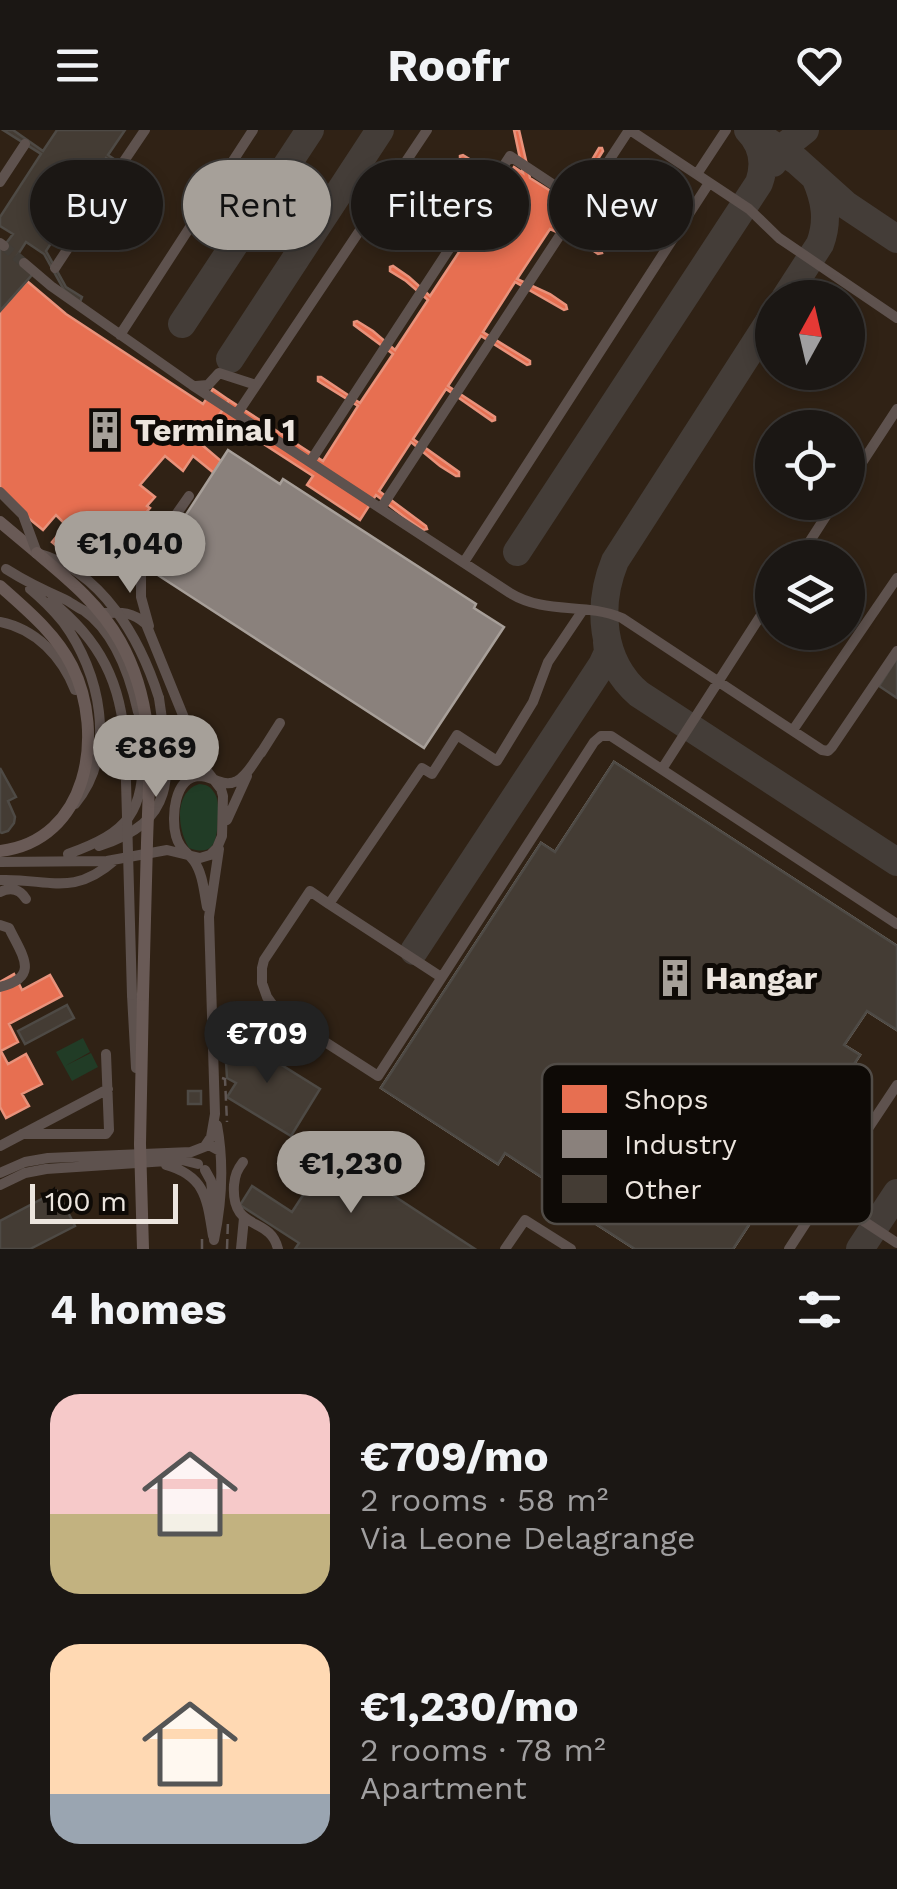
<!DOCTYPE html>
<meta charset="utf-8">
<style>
body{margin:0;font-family:"Work Sans",sans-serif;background:#24201d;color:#f1f3f6;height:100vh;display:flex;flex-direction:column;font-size:38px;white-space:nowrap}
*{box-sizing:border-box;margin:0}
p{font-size:32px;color:#a09fa0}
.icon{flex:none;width:55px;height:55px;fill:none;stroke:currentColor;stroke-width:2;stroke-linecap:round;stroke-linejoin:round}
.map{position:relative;height:1119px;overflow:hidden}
.drawer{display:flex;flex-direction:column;background:#1b1714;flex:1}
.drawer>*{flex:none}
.hud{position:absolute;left:30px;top:30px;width:838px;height:90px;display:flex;gap:20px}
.needle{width:65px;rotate:8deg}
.buttons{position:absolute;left:755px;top:150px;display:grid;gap:20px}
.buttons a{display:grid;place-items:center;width:110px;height:110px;border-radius:50%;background:#1b1714;box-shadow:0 5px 15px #0003,0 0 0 2px #393634;font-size:50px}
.scale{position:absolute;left:30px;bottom:25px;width:148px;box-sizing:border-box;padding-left:10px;border:5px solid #ece5de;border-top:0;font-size:28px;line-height:35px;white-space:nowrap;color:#ece5de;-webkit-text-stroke:8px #0e0a06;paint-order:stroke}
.price{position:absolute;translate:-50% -85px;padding:0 22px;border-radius:35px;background:#a6a099;color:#111;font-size:32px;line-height:65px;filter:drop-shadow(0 2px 5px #0008)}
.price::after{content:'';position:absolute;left:50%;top:60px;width:30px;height:22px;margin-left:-15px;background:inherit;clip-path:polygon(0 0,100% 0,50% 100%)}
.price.on{background:#222;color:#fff}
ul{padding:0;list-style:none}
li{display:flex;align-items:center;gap:30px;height:250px;padding:0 50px}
li span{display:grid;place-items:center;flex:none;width:280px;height:200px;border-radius:30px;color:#555}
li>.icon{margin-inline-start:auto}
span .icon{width:120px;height:120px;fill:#fffc;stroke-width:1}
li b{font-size:42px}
h2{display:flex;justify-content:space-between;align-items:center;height:120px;padding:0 50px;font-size:42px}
.pill{padding:0 35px;border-radius:45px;background:#1b1714;box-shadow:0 5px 15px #0003,0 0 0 2px #393634;font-size:35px;line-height:90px}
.pill.on{background:#a6a099;color:#111}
header{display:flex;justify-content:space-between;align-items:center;height:130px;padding:0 50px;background:#1b1714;font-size:45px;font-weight:700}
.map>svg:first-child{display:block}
.built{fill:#302215;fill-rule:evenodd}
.green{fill:#213c26}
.shops{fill:#e76f51;stroke:#e8927b;stroke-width:2.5}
.industry{fill:#8a817c;stroke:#a79f99;stroke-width:2.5}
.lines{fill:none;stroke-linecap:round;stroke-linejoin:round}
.taxiway{stroke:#443d38;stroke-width:28}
.building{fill:#443c34;stroke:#4e4a45;stroke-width:2.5}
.minor-tunnel{stroke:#423d37;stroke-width:10;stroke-dasharray:10 5;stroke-linecap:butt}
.path{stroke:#605754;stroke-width:2.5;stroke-dasharray:10 5;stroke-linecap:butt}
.minor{stroke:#5e524e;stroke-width:10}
.major{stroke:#695a56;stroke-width:12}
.minor-bridge{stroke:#5e524e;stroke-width:10}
.major-bridge{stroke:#695a56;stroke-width:12}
.labels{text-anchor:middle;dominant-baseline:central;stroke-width:10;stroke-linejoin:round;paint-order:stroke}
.poi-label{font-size:32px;font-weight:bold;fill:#ece5de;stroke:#0e0a06;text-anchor:start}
.key{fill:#0e0a06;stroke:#514c47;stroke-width:2.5}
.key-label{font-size:28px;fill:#ece5de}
</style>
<header><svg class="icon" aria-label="menu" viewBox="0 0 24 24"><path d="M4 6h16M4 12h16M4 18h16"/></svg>Roofr<svg class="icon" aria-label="heart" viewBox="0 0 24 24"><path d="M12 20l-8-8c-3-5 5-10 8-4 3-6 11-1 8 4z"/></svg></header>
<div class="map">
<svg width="897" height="1119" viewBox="0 0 897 1119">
<rect width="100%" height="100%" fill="#241f1a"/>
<!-- built -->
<path class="built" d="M0,0H897V1119H0ZM772,168H848V242H772ZM772,298H848V372H772ZM772,428H848V502H772Z"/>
<!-- green -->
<path class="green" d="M199,654C206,655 209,655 213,661C219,668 218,677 218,685C217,707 217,728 189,718C177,699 174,662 199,654Z
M83,908L90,922L65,936L91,923L98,937L72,951L56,922Z"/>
<!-- shops -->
<path class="shops" d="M514,0H519L530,48L557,65L589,35L599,18H602L603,21L593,37L561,68L568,72L553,95L585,109L601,120L602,123L598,124L582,113L550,99L517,149L550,164L566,175L567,179L564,180L515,152L483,202L530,231V234L527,235L481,206L448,256L495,287V290L492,291L446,259L413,309L459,342V346H456L440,336L411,312L379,361L426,396L427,399L423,400L407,389L376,365L360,390L307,355L313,346L219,285L229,270L323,331L358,276L318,251V247H321L360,273L393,224L354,195V192L357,191L373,201L395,220L428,170L406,151L390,141V137L393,136L409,147L430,166L463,116L441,94L424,84V81L427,80L444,90L465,113L497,63L477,39L460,29V26L463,25L479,35L500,59L514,37L523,43Z
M27,151L66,184L203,274L213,259L229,270L201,314L221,331L214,343L193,326L183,341L165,326L140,355L155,367L147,376L150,378L117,417L114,415L90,444L52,412L66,395L56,385L43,400L0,365V181Z
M14,844L22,860L50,845L62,866L9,894L18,912L1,921L8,934L26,924L42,954L22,964L29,976L6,988L0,977V852Z"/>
<!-- industry -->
<path class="industry" d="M228,320L280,354L283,349L476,474L474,478L504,497L424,618L150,440Z
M614,632L897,816V900L867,881L844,915L860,925L733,1119H635L587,1088L592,1080L505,1023L498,1034L381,958L541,713L555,722Z"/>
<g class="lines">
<!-- taxiway -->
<path class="taxiway" d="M752,1L797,31L846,75L897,109
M773,33L786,15L805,0
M785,168L820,114C829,90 825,70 815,47
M772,187L615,431C597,475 600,531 639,564L897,732
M182,194L310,0
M230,229L380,0
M517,422L759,53C766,33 763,15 748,0
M414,821L602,535L608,522L607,512
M860,1119L897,1063"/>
</g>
<!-- building -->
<path class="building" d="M3,0H13L43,21L57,0H125L108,25L153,55L149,58L106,28L71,82L116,110V114L113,115L69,85L46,121L66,157L82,167L80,172L64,160L44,124L26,112L17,126L25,133L32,143L31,146L0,181V113L4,116L13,104L0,96V87L41,24Z
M897,528V568L879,556Z
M614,632L897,816V900L867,881L844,915L860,925L733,1119H635L587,1088L592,1080L505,1023L498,1034L381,958L541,713L555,722Z
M0,638L16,667L8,671L15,687L14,693L8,701L2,703L0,702Z
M67,875L74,888L25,914L18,901Z
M232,904L320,959L291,1006L227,967L236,953L227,948L225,915Z
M188,961H201V974H188Z
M330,1024L475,1119H295L299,1113L240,1075L252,1056L292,1082Z
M57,1061L75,1096L30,1119H0V1091Z"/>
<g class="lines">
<!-- minor-tunnel -->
<path class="minor-tunnel" d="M4,116L24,133"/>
<!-- path -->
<path class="path" d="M222,948L225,949L227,992
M202,1119V1106
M227,1119L228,1090"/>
<!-- minor -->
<path class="minor" d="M630,0L749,79L779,108L897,188
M122,34L145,0
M697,44L726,0
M0,52L25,14
M85,91L120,38
M0,113L4,116
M24,133L51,156L192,255L510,463C546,485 585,472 622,488L822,620L828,621L832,617L897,521
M55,138L84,94
M120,205L253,0
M196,256L208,255L219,243L256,255
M237,284L427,0
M310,332L510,26L581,73
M848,354L897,279
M381,378L629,0
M799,428L835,372
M464,432L709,53
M30,459C42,469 53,480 63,492C100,542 118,622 75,674
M51,471C100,510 122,553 125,616
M83,480C115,502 130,546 138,582
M583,480L548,532L533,572L497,631L457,605L432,644L422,638L329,774L310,761L264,830L262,838V853L267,867L277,881L378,946L594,612L601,606H611L897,794
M0,492C36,499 62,527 75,560
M149,496L141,467V435L189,366
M793,600L897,448
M170,605C174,626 180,636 200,645
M261,623L280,593
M662,639L772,468
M227,690L247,646
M99,716C182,690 169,640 159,568
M68,724C129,702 144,683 143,618
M0,732L107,731L167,720L200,728L210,725L217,718L222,706L223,666L221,659L204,637L146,494C124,474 107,488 85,481C77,478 71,472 64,469C43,460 25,451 6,439
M0,750C48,748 72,768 115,730
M0,762C10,757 20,759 26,769
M329,774L441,847
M207,777C204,762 203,744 194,731C187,722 179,718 176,706C171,688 174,647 199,646C213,646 223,658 237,651C248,645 255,630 262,621
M0,795L9,798C22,825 41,847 0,857
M132,865L136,938
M22,1004H106L109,1000L106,924
M0,1016L108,959
M205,1016L211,1007L215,984L209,787L219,719
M243,1032C237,1040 235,1045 234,1055C231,1103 270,1085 278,1119
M166,1035C206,1046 207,1070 213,1106
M205,1040L211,1051L214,1077
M0,1043L25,1032L48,1028L191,1022L209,1015L220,1021
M0,1055L25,1043L46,1039L182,1030L198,1034
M824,1065L897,955
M214,1110C222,1072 224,1033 217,995
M241,1119L244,1088
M505,1119L525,1090L571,1119
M789,1119L824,1065L897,1113"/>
<!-- major -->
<path class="major" d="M0,392L37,423
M0,456C27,480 56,504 72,536C106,604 88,711 0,721
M140,1014L143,865"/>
<!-- minor-bridge -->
<path class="minor-bridge" d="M0,362L23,385L37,423C102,441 140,508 159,568
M125,616L132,865"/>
<!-- major-bridge -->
<path class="major-bridge" d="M37,423C68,449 100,475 120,511C157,577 149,641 147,713C146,764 144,814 143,865
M140,1014L143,1119"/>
</g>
<!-- icons -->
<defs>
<g id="building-bare" transform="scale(3)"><path d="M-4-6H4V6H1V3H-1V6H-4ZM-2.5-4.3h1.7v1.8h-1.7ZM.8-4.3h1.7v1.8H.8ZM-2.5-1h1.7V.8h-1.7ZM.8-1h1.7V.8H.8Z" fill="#a6a099" stroke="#0e0a06" stroke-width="2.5" paint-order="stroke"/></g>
</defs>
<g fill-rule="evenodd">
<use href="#building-bare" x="105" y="300"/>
<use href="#building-bare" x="675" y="848"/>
</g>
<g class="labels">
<!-- poi labels -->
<g class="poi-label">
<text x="135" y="300">Terminal 1</text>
<text x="705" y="848">Hangar</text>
</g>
</g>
<!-- legend -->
<rect x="542" y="934" width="330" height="160" rx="15" class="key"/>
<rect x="562" y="955" width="45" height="28" fill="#e76f51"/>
<rect x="562" y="1000" width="45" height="28" fill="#8a817c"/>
<rect x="562" y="1045" width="45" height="28" fill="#443c34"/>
<g class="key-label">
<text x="624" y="979">Shops</text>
<text x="624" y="1024">Industry</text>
<text x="624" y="1069">Other</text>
</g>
</svg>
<div class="buttons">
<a><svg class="needle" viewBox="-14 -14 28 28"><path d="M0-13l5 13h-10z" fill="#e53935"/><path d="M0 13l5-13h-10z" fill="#a09fa0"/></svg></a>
<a><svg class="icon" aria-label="locate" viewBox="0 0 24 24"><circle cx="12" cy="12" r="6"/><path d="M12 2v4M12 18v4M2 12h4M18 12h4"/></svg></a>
<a><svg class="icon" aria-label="layers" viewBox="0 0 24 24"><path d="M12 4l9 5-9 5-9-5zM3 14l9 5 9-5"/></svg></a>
</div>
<div class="scale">100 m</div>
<b class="price" style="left:130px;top:466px">€1,040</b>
<b class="price" style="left:156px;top:670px">€869</b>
<b class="price on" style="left:267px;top:956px">€709</b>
<b class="price" style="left:351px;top:1086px">€1,230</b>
<div class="hud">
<a class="pill">Buy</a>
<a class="pill on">Rent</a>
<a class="pill">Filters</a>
<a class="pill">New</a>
</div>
</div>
<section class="drawer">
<h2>4 homes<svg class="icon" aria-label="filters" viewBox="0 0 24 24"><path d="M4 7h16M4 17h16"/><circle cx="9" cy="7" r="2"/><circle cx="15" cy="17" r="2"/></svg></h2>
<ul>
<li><span style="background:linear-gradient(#f6c9c9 60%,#c2b280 0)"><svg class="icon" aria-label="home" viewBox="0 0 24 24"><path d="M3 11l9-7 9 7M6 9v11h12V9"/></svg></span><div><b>€709/mo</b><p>2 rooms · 58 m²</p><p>Via Leone Delagrange</p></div></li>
<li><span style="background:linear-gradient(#ffd9b3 75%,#9aa5b1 0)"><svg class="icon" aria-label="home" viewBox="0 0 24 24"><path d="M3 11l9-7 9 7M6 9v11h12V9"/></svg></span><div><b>€1,230/mo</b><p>2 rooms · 78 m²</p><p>Apartment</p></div></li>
</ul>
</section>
